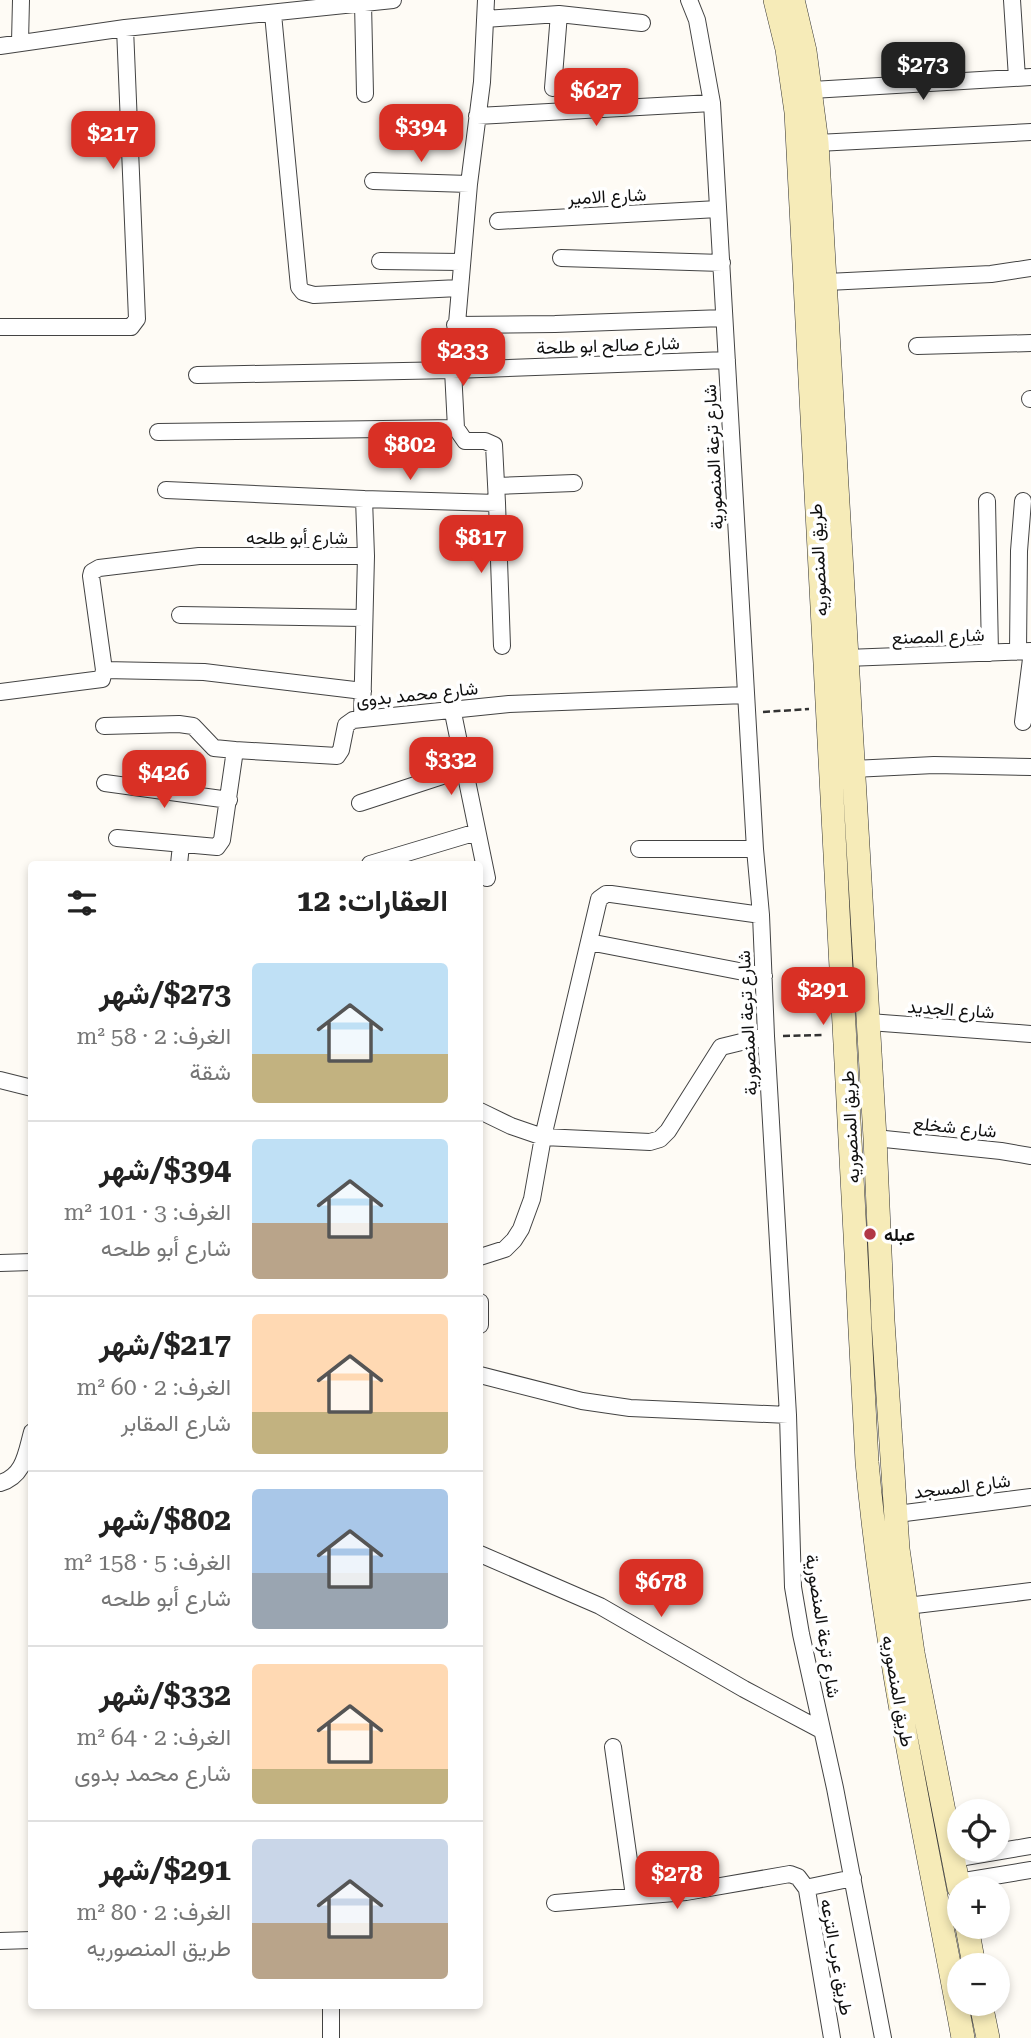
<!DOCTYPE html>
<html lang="ar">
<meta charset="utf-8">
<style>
body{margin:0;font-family:"Roboto Serif",Vazirmatn,serif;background:#f6f6f6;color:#222;direction:rtl;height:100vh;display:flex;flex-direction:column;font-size:26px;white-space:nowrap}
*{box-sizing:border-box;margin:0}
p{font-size:23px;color:#767676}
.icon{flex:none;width:38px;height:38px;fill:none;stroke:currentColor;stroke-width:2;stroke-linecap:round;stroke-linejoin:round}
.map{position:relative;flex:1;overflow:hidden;direction:ltr}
.side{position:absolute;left:28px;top:861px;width:455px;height:1148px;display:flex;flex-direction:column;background:#fff;border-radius:7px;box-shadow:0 4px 10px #0003;direction:rtl}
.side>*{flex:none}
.tools{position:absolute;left:947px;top:1799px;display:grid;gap:14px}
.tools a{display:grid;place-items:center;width:63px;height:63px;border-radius:50%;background:#fff;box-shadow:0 4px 10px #0003;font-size:35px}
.price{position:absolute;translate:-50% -60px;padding:0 16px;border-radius:14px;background:#d93025;color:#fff;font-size:23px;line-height:46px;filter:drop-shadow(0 2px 4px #0008)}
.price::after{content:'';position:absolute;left:50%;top:42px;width:21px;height:16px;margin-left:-10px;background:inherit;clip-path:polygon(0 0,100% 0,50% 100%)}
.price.selected{background:#222;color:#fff}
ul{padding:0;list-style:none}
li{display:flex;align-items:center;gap:21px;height:175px;padding:0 35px}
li+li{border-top:2px solid #e0e0e0}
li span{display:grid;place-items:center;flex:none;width:196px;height:140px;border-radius:7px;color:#555}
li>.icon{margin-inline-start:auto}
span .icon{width:84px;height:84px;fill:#fffc;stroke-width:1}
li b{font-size:30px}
h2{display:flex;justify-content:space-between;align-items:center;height:84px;padding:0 35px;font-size:30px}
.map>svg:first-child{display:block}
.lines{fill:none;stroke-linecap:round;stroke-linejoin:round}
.minor-casing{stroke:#434343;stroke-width:18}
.secondary-casing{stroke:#323232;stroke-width:24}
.path{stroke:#323232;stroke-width:2.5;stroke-dasharray:7 3.5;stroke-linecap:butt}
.minor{stroke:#fff;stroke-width:16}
.secondary{stroke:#f6ebb8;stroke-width:23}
.poi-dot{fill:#b13745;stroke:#fff;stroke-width:2.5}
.labels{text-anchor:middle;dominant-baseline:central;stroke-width:7;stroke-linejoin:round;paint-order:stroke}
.street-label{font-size:18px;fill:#101010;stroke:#fff}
.poi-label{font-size:18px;font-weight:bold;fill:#101010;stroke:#fff;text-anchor:start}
</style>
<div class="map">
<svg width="1031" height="2038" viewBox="0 0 1031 2038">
<rect width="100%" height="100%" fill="#fefbf5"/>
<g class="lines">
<!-- minor casing -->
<g class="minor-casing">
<path id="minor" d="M689,0L697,20L712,103L755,849L761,915L766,1036L788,1415L793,1587L801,1634L835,1788L883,2038
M1012,0L1017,78
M363,3L365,94
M273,14L299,287L303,292L314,295L459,288
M559,14L642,23
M485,19L559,14L553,88
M20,42L21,0
M0,46L125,28L393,0
M812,90L1031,77
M477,116L712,103
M817,143L1031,132
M373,181L469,184
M498,221L718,209
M561,258L722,263
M380,261L461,262
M827,282L991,274L1031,268
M455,325L555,324L724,318
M0,327H131L137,319L125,28
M917,346L1031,343
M197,375L453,370L727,360
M1030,399H1031
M158,432L456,428
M497,486L574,483
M166,490L364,499
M987,501L990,653
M497,503L502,646
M180,615L363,618
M1018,651L1019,551L1023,501
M846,658L1031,651
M104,670L204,672L363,691
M0,692L102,679L104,670L91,576L92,572L99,568L199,556H366L364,499L497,503L494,445L485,441H465L456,428L453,370L469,184L482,82L486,0
M452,708L487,878
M362,719L366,556
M1023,722L1031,659
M104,726L179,724L193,726L214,748L235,750
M853,769L934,765L1031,767
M105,783L229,800
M360,803L464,769
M117,838L217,847L222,840L235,750L337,756L341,750L346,725L353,720L509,704L746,695
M639,849H755
M179,864L181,845
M370,864L477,832
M589,942L764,976
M869,1022L1031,1034
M0,1080L32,1088
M480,1111L511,1126L543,1137L650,1142L660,1139L668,1131L721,1047L766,1036
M875,1138L1001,1151L1031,1156
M480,1257L505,1249L514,1240L521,1229L532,1199L543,1137L599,899L606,894H611L761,915
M0,1263L32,1262
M480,1302V1325
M480,1375L582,1401L630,1408L788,1415
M0,1483C24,1476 26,1454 32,1432
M897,1514L1031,1497
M480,1554L600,1606L744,1689L821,1730
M907,1606L1031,1591
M613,1747L634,1896
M953,1859L1031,1846
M958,1882L1031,1870
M555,1903L686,1892L790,1874L798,1877L807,1889
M0,1941L32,1940
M331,2038V2006
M832,2038L807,1890L810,1887L853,1878"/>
</g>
<!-- secondary casing -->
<g class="secondary-casing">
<path id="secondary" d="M775,0L787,49L796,112L867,1462C884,1656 928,1846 963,2038
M793,0L805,51L817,143L875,1138L883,1321L898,1549L913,1653L959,1888
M967,1927L974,1965
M981,2004L988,2038"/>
</g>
<!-- path -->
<path class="path" d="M763,712L809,709
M783,1036L825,1035"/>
<!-- minor -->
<use href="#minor" class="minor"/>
<!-- secondary -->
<use href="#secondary" class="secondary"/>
</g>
<!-- markers -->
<circle class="poi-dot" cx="870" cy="1234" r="7"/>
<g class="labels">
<!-- street labels -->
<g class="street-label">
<text transform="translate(607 196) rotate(-3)">شارع الامير</text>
<text transform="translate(608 345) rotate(-2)">شارع صالح ابو طلحة</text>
<text transform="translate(713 457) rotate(-93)">شارع ترعة المنصورية</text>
<text x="297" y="537">شارع أبو طلحه</text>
<text transform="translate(818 560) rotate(-93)">طريق المنصوريه</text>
<text transform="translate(938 636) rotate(-2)">شارع المصنع</text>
<text transform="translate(417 694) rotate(-6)">شارع محمد بدوى</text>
<text transform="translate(951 1009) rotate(4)">شارع الجديد</text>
<text transform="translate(747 1023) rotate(-93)">شارع ترعة المنصورية</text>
<text transform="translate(850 1127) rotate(-93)">طريق المنصوريه</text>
<text transform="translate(955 1127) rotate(6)">شارع شخلع</text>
<text transform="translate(962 1486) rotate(-7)">شارع المسجد</text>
<text transform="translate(823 1626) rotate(81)">شارع ترعة المنصورية</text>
<text transform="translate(898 1691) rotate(80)">طريق المنصوريه</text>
<text transform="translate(837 1957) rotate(80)">طريق عرب الترعه</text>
</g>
<!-- poi labels -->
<g class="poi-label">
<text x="884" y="1234">عبله</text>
</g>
</g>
</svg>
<div class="tools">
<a><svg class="icon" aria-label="locate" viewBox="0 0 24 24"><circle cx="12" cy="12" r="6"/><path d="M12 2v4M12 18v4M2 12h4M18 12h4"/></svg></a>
<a>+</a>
<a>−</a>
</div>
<b class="price selected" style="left:923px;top:102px">$273</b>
<b class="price" style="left:596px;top:128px">$627</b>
<b class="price" style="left:421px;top:164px">$394</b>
<b class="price" style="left:113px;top:171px">$217</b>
<b class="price" style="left:463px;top:388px">$233</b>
<b class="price" style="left:410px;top:482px">$802</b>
<b class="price" style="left:481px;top:575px">$817</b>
<b class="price" style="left:451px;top:797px">$332</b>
<b class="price" style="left:164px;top:810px">$426</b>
<b class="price" style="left:823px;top:1027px">$291</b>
<b class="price" style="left:661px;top:1619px">$678</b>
<b class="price" style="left:677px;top:1911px">$278</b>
<section class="side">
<h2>العقارات: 12<svg class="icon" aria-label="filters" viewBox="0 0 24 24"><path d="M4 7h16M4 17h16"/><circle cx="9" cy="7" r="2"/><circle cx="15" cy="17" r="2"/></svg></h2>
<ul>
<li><span style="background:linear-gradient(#bfe0f5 65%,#c2b280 0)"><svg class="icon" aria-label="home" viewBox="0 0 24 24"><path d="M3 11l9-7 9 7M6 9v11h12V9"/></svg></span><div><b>$273/شهر</b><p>الغرف: 2 · 58 m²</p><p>شقة</p></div></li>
<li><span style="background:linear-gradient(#bfe0f5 60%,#b9a48a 0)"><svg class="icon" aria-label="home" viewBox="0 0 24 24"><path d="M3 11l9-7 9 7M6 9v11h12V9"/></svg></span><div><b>$394/شهر</b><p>الغرف: 3 · 101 m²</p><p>شارع أبو طلحه</p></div></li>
<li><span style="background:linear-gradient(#ffd9b3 70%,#c2b280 0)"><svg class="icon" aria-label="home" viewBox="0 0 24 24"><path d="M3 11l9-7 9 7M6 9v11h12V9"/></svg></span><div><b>$217/شهر</b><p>الغرف: 2 · 60 m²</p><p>شارع المقابر</p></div></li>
<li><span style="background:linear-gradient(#a9c7e8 60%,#9aa5b1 0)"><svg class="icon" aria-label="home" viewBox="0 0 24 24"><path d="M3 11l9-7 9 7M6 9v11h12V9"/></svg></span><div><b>$802/شهر</b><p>الغرف: 5 · 158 m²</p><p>شارع أبو طلحه</p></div></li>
<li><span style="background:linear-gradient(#ffd9b3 75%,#c2b280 0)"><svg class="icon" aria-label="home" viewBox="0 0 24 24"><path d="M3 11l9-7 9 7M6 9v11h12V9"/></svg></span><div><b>$332/شهر</b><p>الغرف: 2 · 64 m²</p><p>شارع محمد بدوى</p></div></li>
<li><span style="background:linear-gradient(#c9d6e8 60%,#b9a48a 0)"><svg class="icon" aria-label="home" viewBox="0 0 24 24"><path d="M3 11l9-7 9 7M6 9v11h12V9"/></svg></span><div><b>$291/شهر</b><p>الغرف: 2 · 80 m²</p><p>طريق المنصوريه</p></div></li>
</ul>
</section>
</div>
